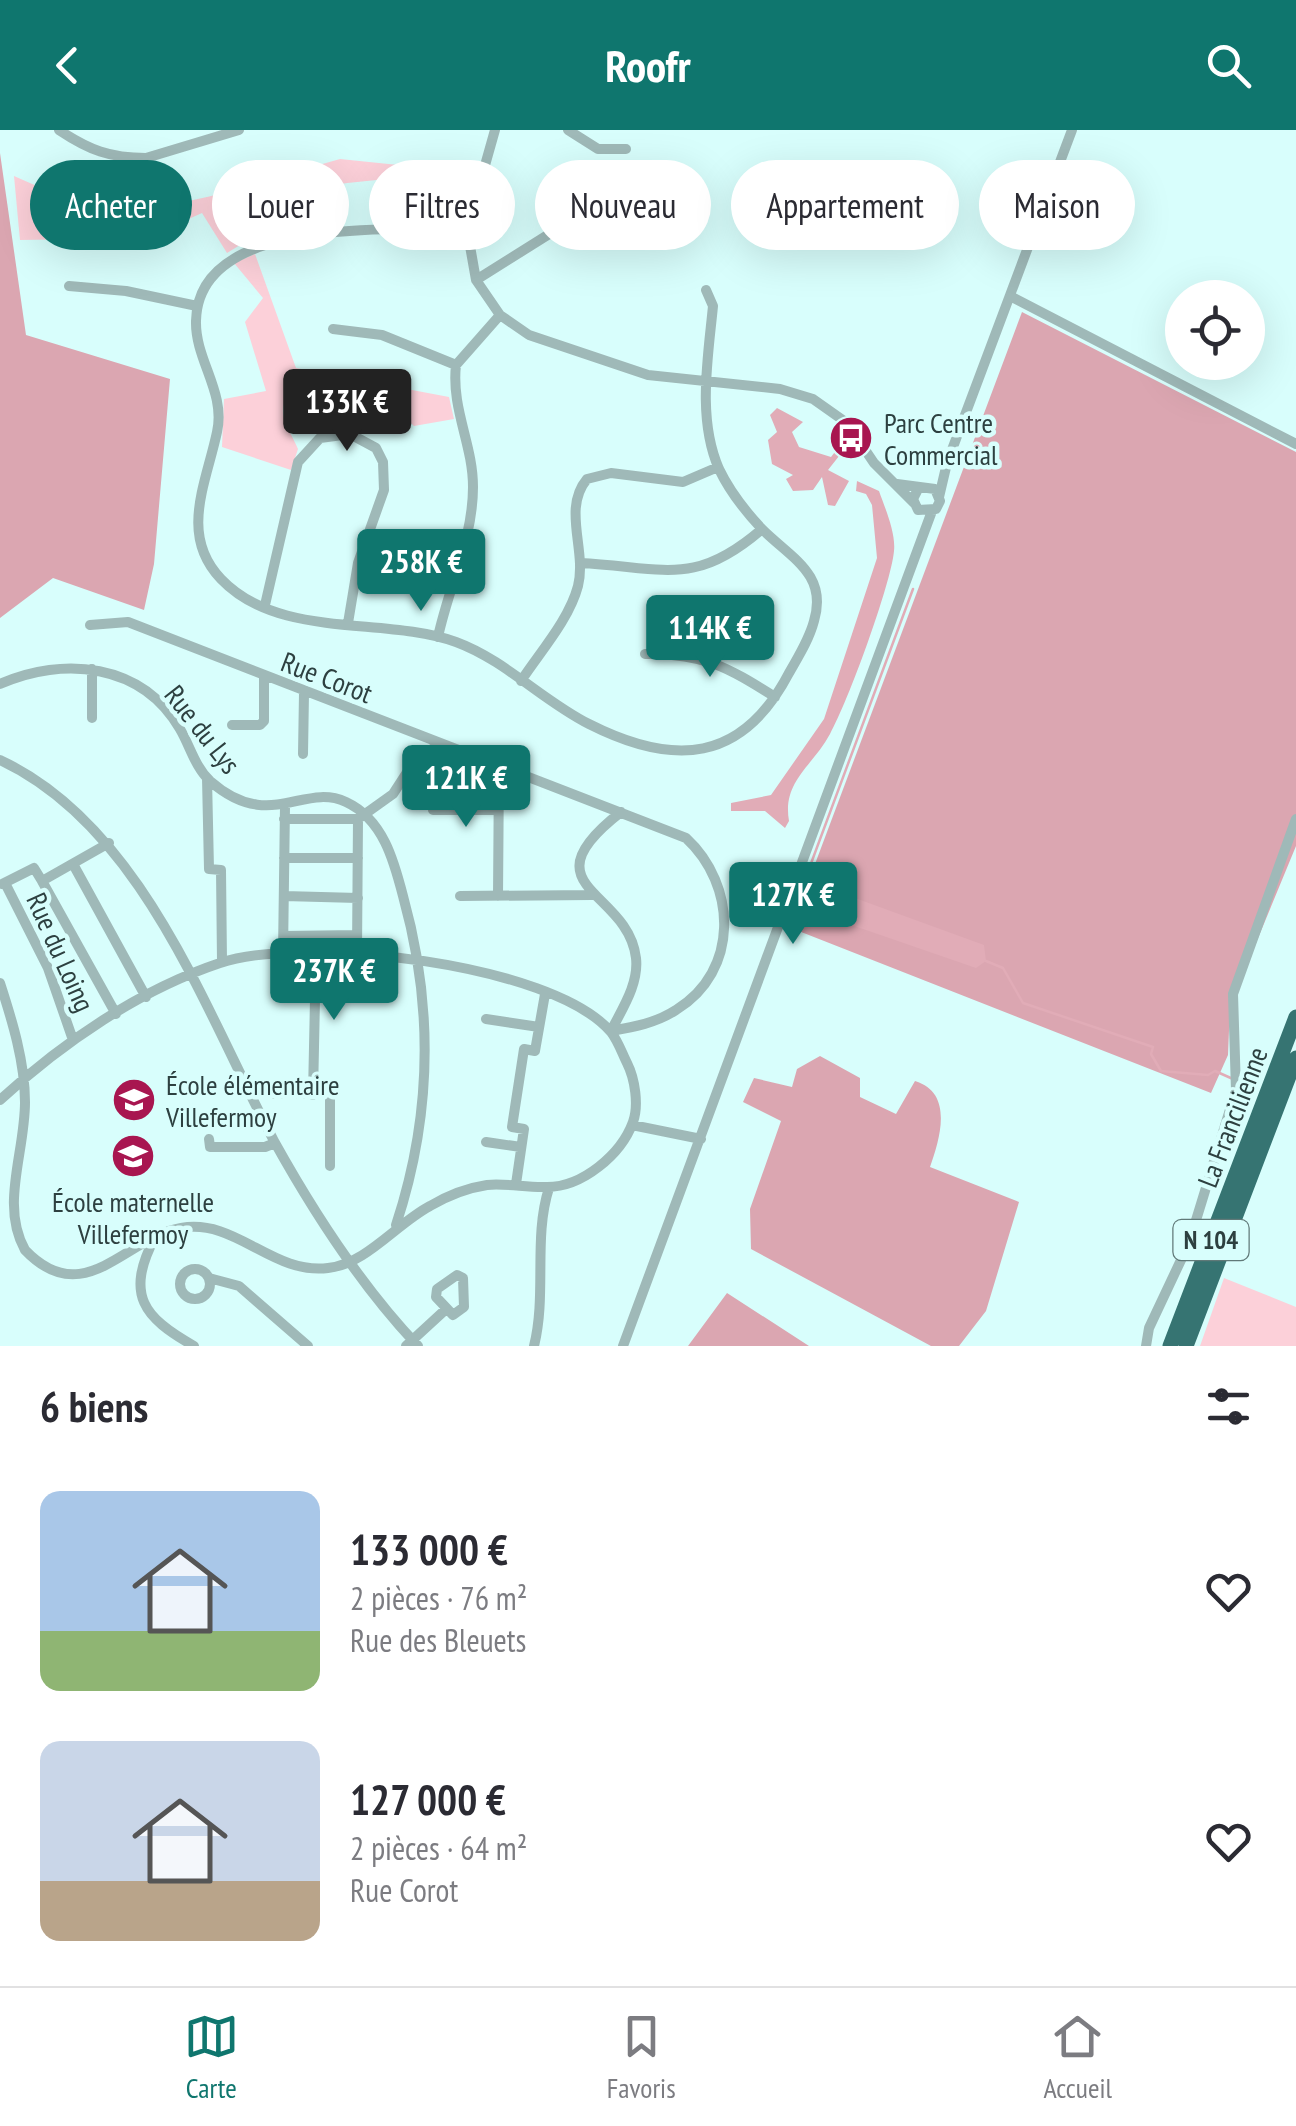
<!DOCTYPE html>
<html lang="fr">
<meta charset="utf-8">
<style>
body{margin:0;font-family:"PT Sans Narrow",sans-serif;background:#f7f7f7;color:#2b2b33;height:100vh;display:flex;flex-direction:column;font-size:38px;white-space:nowrap}
*{box-sizing:border-box;margin:0}
p{font-size:32px;color:#7c7c81}
.icon{flex:none;width:55px;height:55px;fill:none;stroke:currentColor;stroke-width:2;stroke-linecap:round;stroke-linejoin:round}
.map{position:relative;height:1216px;overflow:hidden}
.side{display:flex;flex-direction:column;background:#fff;flex:1}
.side>*{flex:none}
.top-card{position:absolute;left:30px;top:30px;width:1238px;height:90px;display:flex;gap:20px}
.tools{position:absolute;left:1165px;top:150px;display:grid;gap:20px}
.tools a{display:grid;place-items:center;width:100px;height:100px;border-radius:50%;background:#fff;box-shadow:0 10px 40px #0002;font-size:50px}
.price{position:absolute;translate:-50% -85px;padding:0 22px;border-radius:10px;background:#0f766e;color:#fff;font-size:32px;line-height:65px;filter:drop-shadow(0 2px 5px #0008)}
.price::after{content:'';position:absolute;left:50%;top:60px;width:30px;height:22px;margin-left:-15px;background:inherit;clip-path:polygon(0 0,100% 0,50% 100%)}
.price.current{background:#222;color:#fff}
ul{padding:0;list-style:none}
li{display:flex;align-items:center;gap:30px;height:250px;padding:0 40px}
li span{display:grid;place-items:center;flex:none;width:280px;height:200px;border-radius:20px;color:#555}
li>.icon{margin-inline-start:auto}
span .icon{width:120px;height:120px;fill:#fffc;stroke-width:1}
li b{font-size:42px}
h2{display:flex;justify-content:space-between;align-items:center;height:120px;padding:0 40px;font-size:42px}
.tag{padding:0 35px;border-radius:45px;background:#fff;box-shadow:0 10px 40px #0002;font-size:35px;line-height:90px}
.tag.current{background:#0f766e;color:#fff}
header{display:flex;justify-content:space-between;align-items:center;height:130px;padding:0 40px;background:#0f766e;color:#fff;font-size:45px;font-weight:800}
.menu{display:flex;justify-content:space-around;align-items:center;height:140px;border-top:2px solid #e1e1e2;background:#fff;font-size:28px;color:#7c7c81}
.menu a{display:grid;justify-items:center;gap:5px}
.menu .current{color:#0f766e}
.map>svg:first-child{display:block}
.green{fill:#fcd0d9}
.forest{fill:#dba6b1}
.water{fill:#e1acb7}
.lines{fill:none;stroke-linecap:round;stroke-linejoin:round}
.stream{stroke:#e1acb7;stroke-width:2.5}
.minor{stroke:#9fb9b8;stroke-width:10}
.highway{stroke:#367472;stroke-width:15}
.labels{text-anchor:middle;dominant-baseline:central;stroke-width:9;stroke-linejoin:round;paint-order:stroke}
.shield{fill:#d8fefc;stroke:#607978;stroke-width:2.5}
.shield-label{font-size:25px;font-weight:bold;fill:#2d4040}
.poi-label{font-size:28px;fill:#2d4040;stroke:#d8fefc;text-anchor:start}
.street-label{font-size:28px;fill:#2d4040;stroke:#d8fefc}
</style>
<header><svg class="icon" aria-label="back" viewBox="0 0 24 24"><path d="M15 5l-7 7 7 7"/></svg>Roofr<svg class="icon" aria-label="search" viewBox="0 0 24 24"><circle cx="10" cy="10" r="6"/><path d="M15 15l6 6"/></svg></header>
<div class="map">
<svg width="1296" height="1216" viewBox="0 0 1296 1216">
<rect width="100%" height="100%" fill="#d8fefc"/>
<!-- green -->
<path class="green" d="M340,29L437,39L441,30L475,41L467,58C404,35 287,62 223,79L240,115L227,123L202,83L146,108L20,110L14,46C47,61 82,76 119,77C192,80 270,48 340,29Z
M255,124L296,238L449,267L454,289L414,296C399,282 383,267 363,260C344,255 280,251 283,283C284,294 294,309 298,319L291,340L222,317L224,269L266,261L245,192L263,168L234,133Z
M1224,1148L1296,1177V1216H1200Z"/>
<!-- forest -->
<path class="forest" d="M0,23L26,205L170,249L154,434L144,480L53,448L0,488Z
M1022,182L1296,322V716L1230,876L1228,925L1211,963L791,798Z
M820,926L860,948V967L896,984L915,951C954,963 940,1008 930,1037L1019,1072L986,1181L959,1216H931L751,1119L750,1079L781,991L743,972L754,948L792,957L797,939Z
M727,1163L809,1216H688Z"/>
<!-- water -->
<path class="water" d="M777,278L803,292L792,302L799,317L831,327L838,318L843,321L828,340L849,351L835,376L828,375L822,347L813,360L793,361L786,349L793,345L772,334L768,310L777,302L770,285Z
M857,351L879,361C885,378 896,403 894,421C891,454 848,572 830,604C813,636 782,651 789,691L785,698L765,681H731V673L771,665L824,589L877,428L872,375L866,364L856,361Z
M822,756L984,815L986,831L976,838L811,781Z"/>
<g class="lines">
<!-- stream -->
<path class="stream" d="M803,755L913,459
M986,831L1003,838L1023,873L1153,917L1151,924L1161,941L1208,945L1215,941L1233,949"/>
<!-- minor -->
<path class="minor" d="M59,0C89,20 110,28 146,28L239,0
M495,0L467,99L476,150L500,185L529,205L648,245L780,259L813,269L847,293L874,333L914,373
M568,0L598,19H626
M467,99C396,101 198,84 196,191C195,230 226,262 217,302C206,354 179,405 221,449C279,510 384,486 456,512C505,530 543,571 589,594C674,637 742,633 789,543C798,527 809,510 814,491C828,444 791,428 762,399C746,382 729,360 719,339C697,289 708,228 713,176L706,160
M476,150L562,96L591,91
M69,156L126,161L197,176
M1010,166L1296,314
M333,199L382,205L456,235
M897,354L935,359L940,371L936,379L918,380L913,369L918,359
M939,367L947,333L1072,0
M580,433C664,437 694,458 762,399
M265,475L298,332L320,308L350,304L376,318L383,332L384,360L358,433L348,493
M90,495L128,492L686,708C737,755 740,841 676,880C656,893 634,897 611,901
M438,507C449,456 473,409 473,357C473,314 451,279 456,235L500,185
M645,524C704,523 727,537 775,567
M521,551C540,522 569,490 578,456C587,420 562,379 587,349L611,343L683,352L718,337
M0,554C63,526 142,533 180,599C190,616 195,637 210,651C269,703 303,652 346,672C383,689 394,731 403,766C434,877 432,986 396,1095
M92,588V539
M232,595H260L264,591V548
M303,624L304,563
M0,630C142,696 205,881 274,1011C314,1083 361,1156 418,1216
M207,648L209,739L221,740L222,832
M433,680H498
M284,689H358
M284,728H358
M73,734L146,867
M42,751L116,884
M5,753L48,838L73,910
M2,754L34,738L42,751L109,713
M284,766L358,768
M460,766L592,765
M498,766L499,635
M284,806L357,805
M357,822L358,689L393,664L415,630L440,614
M283,823L285,676
M0,853C12,890 25,932 25,972C25,1023 0,1075 25,1120C84,1182 126,1107 181,1098C236,1088 272,1145 328,1138C366,1134 396,1094 430,1076C447,1066 467,1058 487,1055C507,1053 527,1058 547,1057C582,1057 621,1025 633,992C639,975 635,949 627,933C622,923 618,911 611,902C552,833 303,805 220,833C139,860 62,913 0,970
M486,889L539,897
M611,901C622,879 639,854 636,828C628,759 523,758 621,682
M250,964H330V1036
M313,965L316,821
M632,995L701,1009
M209,1009L210,1017H265L275,1013
M486,1012L521,1017
M516,1054L524,999L512,997L524,919L535,921L545,864
M155,1107C125,1165 143,1187 194,1216
M180 1154a15 15 0 1 1 30 0a15 15 0 1 1-30 0Z
M457,1145L463,1148L464,1177L453,1185L436,1167L437,1159Z
M209,1148L239,1156L308,1216
M406,1216L444,1181
M534,1216C547,1164 533,1108 549,1058
M623,1216L932,381
M1146,1216L1149,1198L1189,1113L1236,960L1233,864L1296,689"/>
<!-- highway -->
<path class="highway" d="M1170,1216L1296,887
M1186,1216L1296,928"/>
</g>
<!-- icons -->
<defs>
<g id="bus-disc" transform="scale(2.25)"><circle r="9.5" fill="#a81650" stroke="#d8fefc"/><path d="M-5-6H5V4H4V6H2V4H-2V6H-4V4H-5ZM-3.5-4V0h7V-4ZM-3.5 1.2v1.5H-2V1.2ZM2 1.2v1.5H3.5V1.2Z" fill="#fff"/></g>
<g id="school-disc" transform="scale(2.25)"><circle r="9.5" fill="#a81650" stroke="#d8fefc"/><path d="M0-5L7-2L0 1L-7-2ZM-4 1L0 2.5L4 1V4Q0 6-4 4Z" fill="#fff"/></g>
</defs>
<g fill-rule="evenodd">
<use href="#bus-disc" x="851" y="308"/>
<use href="#school-disc" x="134" y="970"/>
<use href="#school-disc" x="133" y="1026"/>
</g>
<g class="labels">
<!-- shield labels -->
<rect class="shield" x="1173.5" y="1090" width="75" height="40" rx="8"/>
<g class="shield-label">
<text x="1211" y="1110">N 104</text>
</g>
<!-- poi labels -->
<g class="poi-label">
<text x="884" y="292">Parc Centre<tspan x="884" dy="32">Commercial</tspan></text>
<text x="166" y="954">École élémentaire<tspan x="166" dy="32">Villefermoy</tspan></text>
<text x="133" y="1071" text-anchor="middle">École maternelle<tspan x="133" dy="32">Villefermoy</tspan></text>
</g>
<!-- street labels -->
<g class="street-label">
<text transform="translate(327 547) rotate(21)">Rue Corot</text>
<text transform="translate(203 599) rotate(52)">Rue du Lys</text>
<text transform="translate(61 822) rotate(66)">Rue du Loing</text>
<text transform="translate(1232 987) rotate(-69)">La Francilienne</text>
</g>
</g>
</svg>
<div class="tools">
<a><svg class="icon" aria-label="locate" viewBox="0 0 24 24"><circle cx="12" cy="12" r="6"/><path d="M12 2v4M12 18v4M2 12h4M18 12h4"/></svg></a>
</div>
<b class="price current" style="left:347px;top:324px">133K €</b>
<b class="price" style="left:421px;top:484px">258K €</b>
<b class="price" style="left:710px;top:550px">114K €</b>
<b class="price" style="left:466px;top:700px">121K €</b>
<b class="price" style="left:793px;top:817px">127K €</b>
<b class="price" style="left:334px;top:893px">237K €</b>
<div class="top-card">
<a class="tag current">Acheter</a>
<a class="tag">Louer</a>
<a class="tag">Filtres</a>
<a class="tag">Nouveau</a>
<a class="tag">Appartement</a>
<a class="tag">Maison</a>
</div>
</div>
<section class="side">
<h2>6 biens<svg class="icon" aria-label="filters" viewBox="0 0 24 24"><path d="M4 7h16M4 17h16"/><circle cx="9" cy="7" r="2"/><circle cx="15" cy="17" r="2"/></svg></h2>
<ul>
<li><span style="background:linear-gradient(#a9c7e8 70%,#8fb573 0)"><svg class="icon" aria-label="home" viewBox="0 0 24 24"><path d="M3 11l9-7 9 7M6 9v11h12V9"/></svg></span><div><b>133 000 €</b><p>2 pièces · 76 m²</p><p>Rue des Bleuets</p></div><svg class="icon" aria-label="heart" viewBox="0 0 24 24"><path d="M12 20l-8-8c-3-5 5-10 8-4 3-6 11-1 8 4z"/></svg></li>
<li><span style="background:linear-gradient(#c9d6e8 70%,#b9a48a 0)"><svg class="icon" aria-label="home" viewBox="0 0 24 24"><path d="M3 11l9-7 9 7M6 9v11h12V9"/></svg></span><div><b>127 000 €</b><p>2 pièces · 64 m²</p><p>Rue Corot</p></div><svg class="icon" aria-label="heart" viewBox="0 0 24 24"><path d="M12 20l-8-8c-3-5 5-10 8-4 3-6 11-1 8 4z"/></svg></li>
</ul>
</section>
<nav class="menu">
<a class="current"><svg class="icon" aria-label="map" viewBox="0 0 24 24"><path d="M3 6l6-2 6 2 6-2v14l-6 2-6-2-6 2zM9 4v14M15 6v14"/></svg>Carte</a>
<a><svg class="icon" aria-label="saved" viewBox="0 0 24 24"><path d="M7 4h10v16l-5-4-5 4z"/></svg>Favoris</a>
<a><svg class="icon" aria-label="home" viewBox="0 0 24 24"><path d="M3 11l9-7 9 7M6 9v11h12V9"/></svg>Accueil</a>
</nav>
